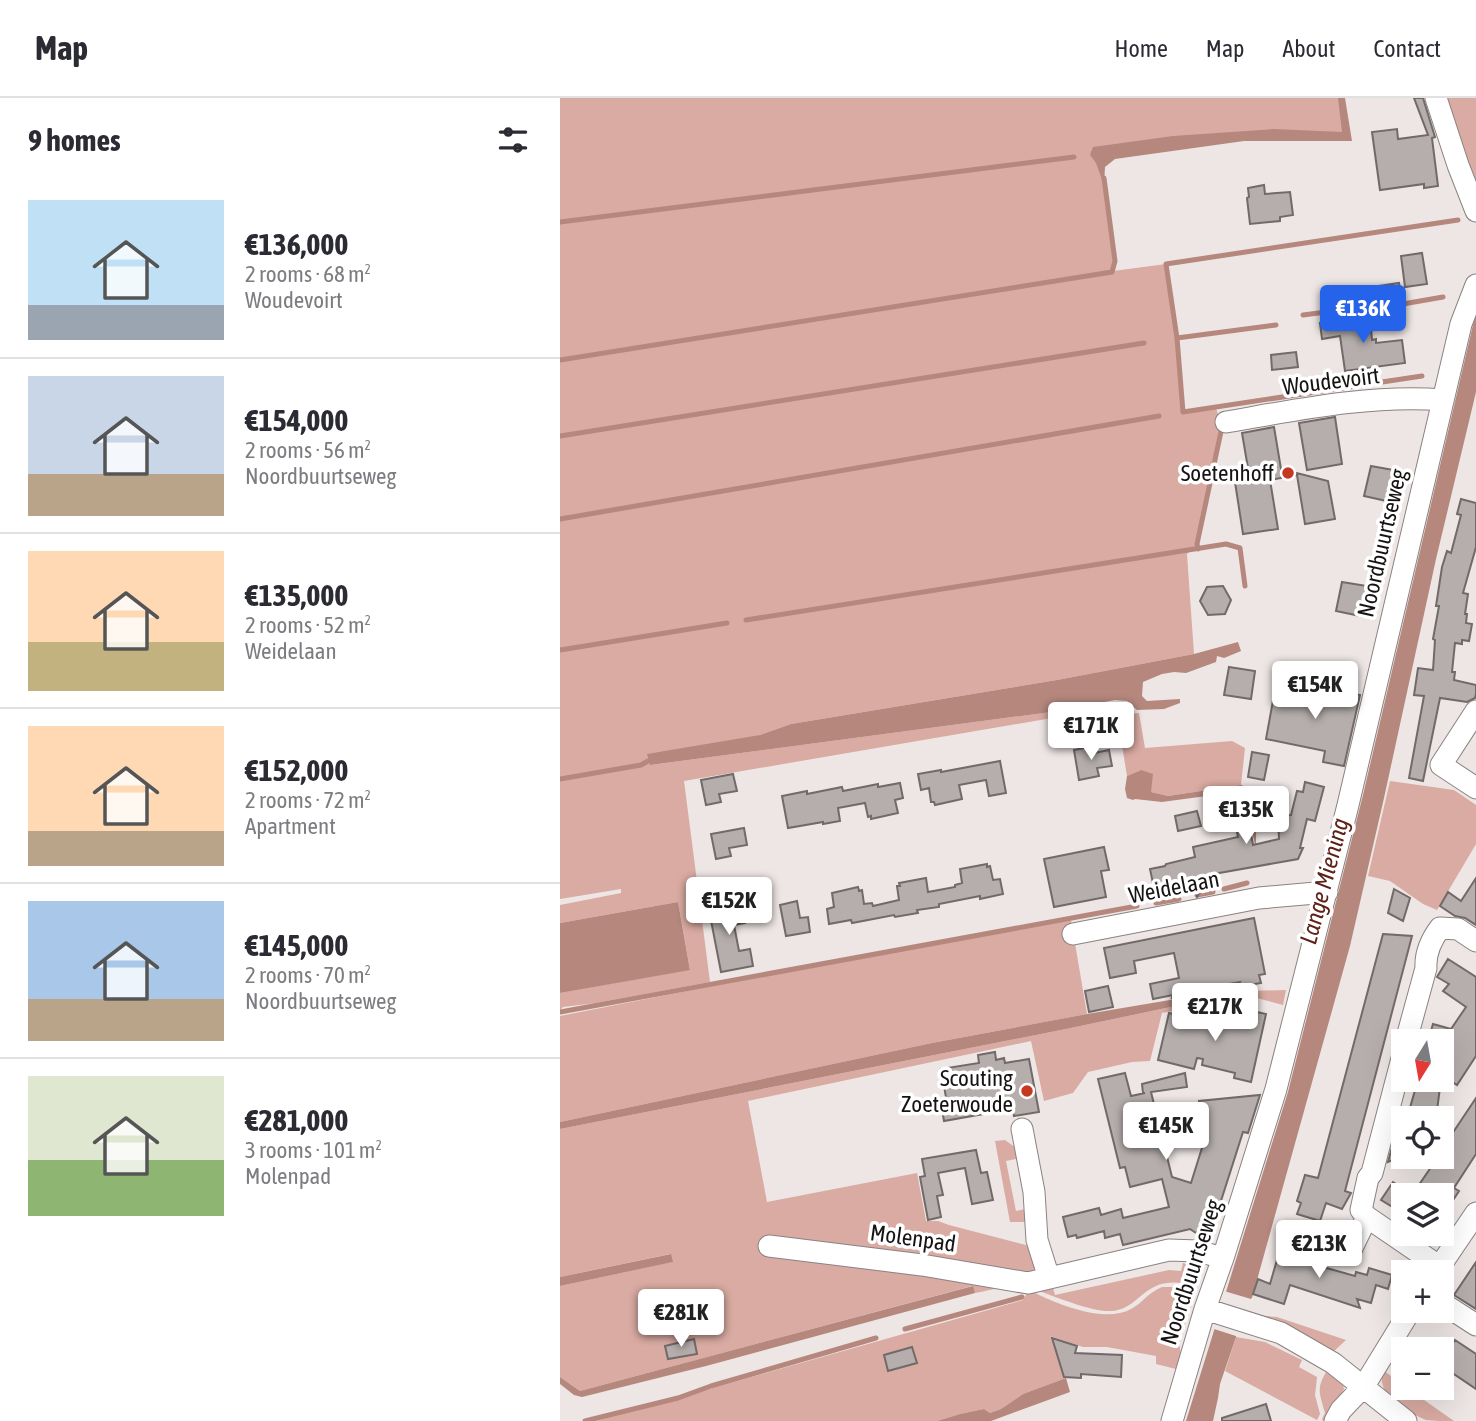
<!DOCTYPE html>
<meta charset="utf-8">
<style>
body{margin:0;font-family:"Asap Condensed",sans-serif;background:#f7f7f7;color:#2b2b33;height:100vh;display:flex;flex-direction:column;font-size:26px;white-space:nowrap}
*{box-sizing:border-box;margin:0}
p{font-size:23px;color:#7c7c81}
.icon{flex:none;width:38px;height:38px;fill:none;stroke:currentColor;stroke-width:2;stroke-linecap:round;stroke-linejoin:round}
.map{position:relative;flex:1;overflow:hidden}
.drawer{display:flex;flex-direction:column;background:#fff;width:560px}
.drawer>*{flex:none}
.needle{width:46px;rotate:191deg}
.controls{position:absolute;left:831px;top:931px;display:grid;gap:14px}
.controls a{display:grid;place-items:center;width:63px;height:63px;border-radius:0px;background:#fff;box-shadow:0 7px 28px #0002;font-size:35px}
.price{position:absolute;translate:-50% -60px;padding:0 16px;border-radius:7px;background:#fff;color:#222;font-size:23px;line-height:46px;filter:drop-shadow(0 2px 4px #0008)}
.price::after{content:'';position:absolute;left:50%;top:42px;width:21px;height:16px;margin-left:-10px;background:inherit;clip-path:polygon(0 0,100% 0,50% 100%)}
.price.on{background:#2563eb;color:#fff}
ul{padding:0;list-style:none}
li{display:flex;align-items:center;gap:21px;height:175px;padding:0 28px}
li+li{border-top:2px solid #e1e1e2}
li span{display:grid;place-items:center;flex:none;width:196px;height:140px;border-radius:0px;color:#555}
li>.icon{margin-inline-start:auto}
span .icon{width:84px;height:84px;fill:#fffc;stroke-width:1}
li b{font-size:30px}
h2{display:flex;justify-content:space-between;align-items:center;height:84px;padding:0 28px;font-size:30px}
header{display:flex;align-items:center;gap:42px;box-sizing:border-box;height:98px;padding:0 35px;background:#fff;border-bottom:2px solid #e1e1e2}
header strong{font-size:33px}
nav{display:flex;gap:38px;margin-inline-start:auto;font-size:24px}
main{display:flex;flex:1;min-height:0}
.map>svg:first-child{display:block}
.green{fill:#d9aba2}
.water{fill:#b5877d}
.pier{fill:#ede6e4}
.lines{fill:none;stroke-linecap:round;stroke-linejoin:round}
.stream{stroke:#b5877d;stroke-width:5}
.building{fill:#b5aeac;stroke:#716a69;stroke-width:2}
.minor-casing{stroke:#8a8382;stroke-width:23}
.minor{stroke:#fff;stroke-width:21}
.poi-dot{fill:#c43921;stroke:#fff;stroke-width:2.5}
.labels{text-anchor:middle;dominant-baseline:central;stroke-width:7;stroke-linejoin:round;paint-order:stroke}
.street-label{font-size:23px;fill:#161313;stroke:#fff}
.poi-label{font-size:23px;fill:#161313;stroke:#fff;text-anchor:end}
.water-label{font-size:24px;font-style:italic;fill:#5d2217;stroke:#fff}
</style>
<header>
<strong>Map</strong>
<nav><a>Home</a><a>Map</a><a>About</a><a>Contact</a></nav>
</header>
<main>
<section class="drawer">
<h2>9 homes<svg class="icon" aria-label="filters" viewBox="0 0 24 24"><path d="M4 7h16M4 17h16"/><circle cx="9" cy="7" r="2"/><circle cx="15" cy="17" r="2"/></svg></h2>
<ul>
<li><span style="background:linear-gradient(#bfe0f5 75%,#9aa5b1 0)"><svg class="icon" aria-label="home" viewBox="0 0 24 24"><path d="M3 11l9-7 9 7M6 9v11h12V9"/></svg></span><div><b>€136,000</b><p>2 rooms · 68 m²</p><p>Woudevoirt</p></div></li>
<li><span style="background:linear-gradient(#c9d6e8 70%,#b9a48a 0)"><svg class="icon" aria-label="home" viewBox="0 0 24 24"><path d="M3 11l9-7 9 7M6 9v11h12V9"/></svg></span><div><b>€154,000</b><p>2 rooms · 56 m²</p><p>Noordbuurtseweg</p></div></li>
<li><span style="background:linear-gradient(#ffd9b3 65%,#c2b280 0)"><svg class="icon" aria-label="home" viewBox="0 0 24 24"><path d="M3 11l9-7 9 7M6 9v11h12V9"/></svg></span><div><b>€135,000</b><p>2 rooms · 52 m²</p><p>Weidelaan</p></div></li>
<li><span style="background:linear-gradient(#ffd9b3 75%,#b9a48a 0)"><svg class="icon" aria-label="home" viewBox="0 0 24 24"><path d="M3 11l9-7 9 7M6 9v11h12V9"/></svg></span><div><b>€152,000</b><p>2 rooms · 72 m²</p><p>Apartment</p></div></li>
<li><span style="background:linear-gradient(#a9c7e8 70%,#b9a48a 0)"><svg class="icon" aria-label="home" viewBox="0 0 24 24"><path d="M3 11l9-7 9 7M6 9v11h12V9"/></svg></span><div><b>€145,000</b><p>2 rooms · 70 m²</p><p>Noordbuurtseweg</p></div></li>
<li><span style="background:linear-gradient(#dfe7d0 60%,#8fb573 0)"><svg class="icon" aria-label="home" viewBox="0 0 24 24"><path d="M3 11l9-7 9 7M6 9v11h12V9"/></svg></span><div><b>€281,000</b><p>3 rooms · 101 m²</p><p>Molenpad</p></div></li>
</ul>
</section>
<div class="map">
<svg width="916" height="1323" viewBox="0 0 916 1323">
<rect width="100%" height="100%" fill="#ede6e4"/>
<!-- green -->
<path class="green" d="M0,0H782L786,38L719,35L540,56L555,163L553,173L606,166L617,240L623,314L656,310L662,329L637,446L627,456L634,556L497,582L231,626L200,637L90,667L491,614L492,620L124,683L150,884L36,905L3,909L0,912V895L130,871L118,804L0,825V807L61,795V791L0,801Z
M884,0H916V96Z
M579,615L585,650L672,643L685,650L681,687L608,698L591,694L581,672L567,678L557,617Z
M830,683L894,692L916,707V746L877,812L863,806L830,783L808,778Z
M511,822L527,916L372,945L0,1024V918L152,888Z
M726,892L723,907L689,898L602,915L590,963L572,964L528,974L513,995L484,1003L471,943L188,1003L207,1104L357,1075L366,1123H378L389,1127L466,1147C499,1182 437,1190 415,1195L412,1188L20,1293L0,1279V1188L112,1164L110,1156L0,1179V1031L506,931L687,893Z
M445,1042L456,1050L460,1060L446,1063L456,1113L470,1110L468,1124H450L435,1043Z
M623,1165L638,1170L641,1177L637,1187C624,1185 607,1182 594,1189C578,1197 571,1212 551,1213C531,1214 497,1199 476,1192L492,1186L495,1197L609,1172L621,1173Z
M602,1189H627L636,1192L619,1244L621,1257L616,1271L596,1266V1258L547,1249H523L490,1238L506,1280L463,1296L441,1311L430,1315L424,1311L400,1316L377,1323H36L463,1202L466,1197L464,1190C470,1192 474,1194 479,1197C503,1208 546,1225 571,1211C583,1205 587,1195 602,1189Z
M693,1217L717,1219L786,1242L771,1256Z
M676,1239L705,1244L742,1262L739,1269L757,1279L755,1297L760,1316L757,1322L665,1273Z
M768,1271L782,1283L784,1291L766,1323H763L762,1321L765,1315C759,1294 756,1290 768,1271Z
M823,1272L843,1287L844,1290H847L894,1323C886,1323 874,1323 866,1322C846,1313 815,1298 823,1272Z"/>
<!-- water -->
<path class="water" d="M778,0H785L792,43H684L555,61L545,69L544,87L536,65L530,57L533,49L613,38L714,31L782,34Z
M916,214V294L876,461L824,700L790,848L692,1200L676,1239L660,1286L658,1300L653,1323H626L728,994L803,697Z
M678,544L681,553L664,560L657,558L656,564L626,575L614,574L602,576L583,584L582,598L587,603L620,601V605L604,611L577,612L567,603L555,602L491,614L90,667L87,656L200,637L231,626L497,582L634,556Z
M581,672L593,676L591,694L608,698L681,687L696,693V747H695L686,702L683,696L676,694L602,704L575,701L573,702L567,700L565,691L567,678Z
M118,804L130,872L0,895V825Z
M687,889V893L506,931L0,1031V1024L372,945L527,916Z
M111,1156L113,1164L0,1188V1179Z
M413,1188L415,1195L146,1268L22,1299L14,1297L0,1286V1279L20,1293Z
M506,1280L510,1294L431,1323H377L400,1316L424,1311L430,1315L441,1311L463,1296Z"/>
<!-- pier -->
<path class="pier" d="M664,1193L691,1201L693,1198L695,1199L679,1239L651,1230Z"/>
<g class="lines">
<!-- stream -->
<path class="stream" d="M0,124L514,59
M743,217L813,208L820,210L883,199
M617,240L716,227
M0,262L552,174L555,163L544,80
M862,278L623,314L617,240L606,166L898,122
M0,338L584,245
M0,421L599,318
M638,451L637,446L662,329
M186,522L666,446L680,450L685,488
M0,552L167,525
M0,681L81,667L88,663
M664,791L687,785
M637,797L653,794
M596,805L619,801
M0,914L577,808
M345,1231L462,1199
M25,1323L118,1300L151,1288L316,1240"/>
</g>
<!-- building -->
<path class="building" d="M854,0H863L875,39L872,40L878,88L864,90V86L820,92L812,34L837,31L838,41L868,37Z
M704,87L705,96L730,94L733,117L720,119V123L690,126L687,100L689,99L688,90Z
M862,155L867,186L845,189L841,158Z
M839,185L841,197L800,203L798,191Z
M810,220L812,242L816,241V245L842,242L845,265L785,273L780,238L762,241L760,225Z
M736,254L738,269L712,272L711,257Z
M775,319L782,366L747,372L739,325Z
M714,329L721,371L768,383L775,421L745,426L737,377L710,382L718,431L683,436L675,384L690,382L682,335Z
M811,368L839,373L837,381L838,382L831,404L804,398Z
M901,401L916,405V449L903,495L908,496L905,516H907L906,525L912,526L909,543L902,542V546L895,545L892,574H895L894,582L916,587V596L915,600L907,604L880,600L863,683L849,680L864,598L854,597L858,570L873,572L875,542L873,541L879,508H876L882,469L887,453L891,455L901,417L897,416Z
M782,484L813,489L805,519L776,513Z
M663,488L671,502L665,516L648,517L640,503L647,489Z
M669,569L695,573L691,601L664,597Z
M734,585L800,597L784,668L763,664L765,653L706,641L714,597L732,600Z
M533,648L534,655L549,652L552,668L537,670L539,678L519,682L514,652Z
M692,654L709,657L704,682L688,679Z
M440,663L446,695L429,698L426,682L399,687L402,701L375,707L374,704H371L369,690L361,692L358,676L381,672V674Z
M173,676L177,693L159,696L161,704L146,707L141,682Z
M745,684L764,689L755,723L747,721L740,750H743L738,761L648,777L643,779L638,798L637,799L633,781L594,790L590,771L605,768L606,766L635,759L633,749L678,739L675,723L688,720L693,747L719,741L718,718L731,717L737,693L743,694Z
M340,685L343,700L335,702L338,715L311,721V718L308,719L305,705L278,710L280,723L263,726V724L228,730L222,698L247,693V696L282,689L283,693L318,686V689Z
M637,713L641,728L618,733L615,718Z
M184,730L187,747L169,750L171,758L156,761L151,736Z
M544,749L549,772L541,773L546,799L494,809L484,761Z
M427,766V769L430,768L433,782L440,781L443,796L420,801V798L379,806V809L357,812L358,815L335,819L334,817L292,825L291,822L269,826L267,811L274,809L272,795L298,789L299,793L302,792L304,806L312,805L313,808L339,802L337,788H340L339,785L366,780L368,794L395,789V787L402,785L400,771Z
M916,780V827L905,820L895,818L880,808L888,794L901,803Z
M834,791L850,800L843,823L828,815Z
M237,803L240,820L248,819L250,834L226,838L220,807Z
M163,804L164,812L182,808L185,825L174,827L179,853L190,851L193,868L161,874L148,807Z
M694,820L705,876L699,877L701,885L678,889L680,884L636,892V895L630,897L612,900L613,897L593,901L590,886L619,880L614,855L574,863L576,875L550,880L544,850Z
M823,836L852,838L785,1093L791,1095L782,1111L766,1105L760,1123L737,1116L741,1105L737,1103L745,1077L758,1080Z
M888,861L916,879V958L897,987L882,977V943H868L873,926L891,931L906,909L883,893L889,886L877,879Z
M548,888L553,909L529,914L525,893Z
M674,909L706,916L691,984L674,980L675,975L642,967L643,961L637,960L634,971L598,962L609,915L670,929Z
M435,954L436,962L444,960L445,965L469,961L479,1014L454,1018L452,1011L384,1023L381,1006L387,1005L381,971L419,965L418,957Z
M565,975L571,998L585,995H583L582,986L625,975L627,989L591,994L612,1079L631,1085L646,1037H641L639,1003L700,997L688,1035L683,1034L652,1131L648,1136L639,1137L630,1131L563,1147L560,1136L545,1140L544,1133L517,1140L516,1137L508,1139L503,1119L539,1110L541,1117L561,1111L563,1120L609,1109L602,1081L570,1089L565,1069L560,1070L538,981Z
M858,982H881L876,1020H847Z
M916,1000V1056L894,1090L899,1093L882,1119V1097H852L878,1059H882V1053L884,1048Z
M840,1020L844,1021V1057L828,1064Z
M416,1052L421,1075L427,1074L433,1102L412,1106L405,1070L378,1075L383,1097L377,1098L381,1119L368,1122L360,1079L365,1078L362,1061Z
M833,1084L844,1091V1116L821,1102Z
M721,1148L743,1155V1157L754,1161L753,1163L764,1166L763,1169L795,1178L796,1174L807,1177L809,1170L832,1177L828,1191L816,1187L811,1205L797,1201L800,1210L730,1187L724,1206L693,1196L698,1181L710,1186Z
M916,1164V1211L894,1197Z
M492,1240L517,1248L515,1255L562,1257L561,1279L521,1276V1280L504,1279Z
M134,1241L137,1256L108,1261L105,1248Z
M895,1242L916,1256V1291L882,1268V1263Z
M352,1249L357,1265L328,1273L324,1257Z
M706,1306L711,1323H662V1320Z"/>
<g class="lines">
<!-- minor casing -->
<g class="minor-casing">
<path id="minor" d="M876,0L898,67L916,113
M666,324C736,312 812,296 883,302
M916,613L881,667L916,690
M513,836L699,800L767,794
M846,943L866,870C865,854 871,842 880,830L898,831L916,843
M844,953L812,1075L808,1080L801,1112L807,1119L880,1169
M462,1031L474,1094L477,1142L489,1180
M751,1139L792,1150L807,1119
M209,1148L362,1167L468,1185L609,1152L638,1153L663,1160
M876,1174L916,1115
M882,1205L916,1227
M645,1211L721,1235L773,1265L846,1323
M612,1323L645,1211L663,1160L716,991L788,707L901,226L916,187
M775,1323L781,1312L804,1288L850,1213"/>
</g>
<!-- minor -->
<use href="#minor" class="minor"/>
</g>
<!-- markers -->
<g class="poi-dot">
<circle cx="728" cy="375" r="7"/>
<circle cx="467" cy="993" r="7"/>
</g>
<g class="labels">
<!-- street labels -->
<g class="street-label">
<text transform="translate(771 283) rotate(-7)">Woudevoirt</text>
<text transform="translate(822 445) rotate(-77)">Noordbuurtseweg</text>
<text transform="translate(614 789) rotate(-11)">Weidelaan</text>
<text transform="translate(353 1140) rotate(8)">Molenpad</text>
<text transform="translate(631 1174) rotate(-72)">Noordbuurtseweg</text>
</g>
<!-- poi labels -->
<g class="poi-label">
<text x="714" y="375">Soetenhoff</text>
<text x="453" y="980">Scouting<tspan x="453" dy="26">Zoeterwoude</tspan></text>
</g>
<!-- water labels -->
<g class="water-label">
<text transform="translate(764 783) rotate(-75)">Lange Miening</text>
</g>
</g>
</svg>
<div class="controls">
<a><svg class="needle" viewBox="-14 -14 28 28"><path d="M0-13l5 13h-10z" fill="#e53935"/><path d="M0 13l5-13h-10z" fill="#7c7c81"/></svg></a>
<a><svg class="icon" aria-label="locate" viewBox="0 0 24 24"><circle cx="12" cy="12" r="6"/><path d="M12 2v4M12 18v4M2 12h4M18 12h4"/></svg></a>
<a><svg class="icon" aria-label="layers" viewBox="0 0 24 24"><path d="M12 4l9 5-9 5-9-5zM3 14l9 5 9-5"/></svg></a>
<a>+</a>
<a>−</a>
</div>
<b class="price on" style="left:803px;top:247px">€136K</b>
<b class="price" style="left:755px;top:623px">€154K</b>
<b class="price" style="left:531px;top:664px">€171K</b>
<b class="price" style="left:686px;top:748px">€135K</b>
<b class="price" style="left:169px;top:839px">€152K</b>
<b class="price" style="left:655px;top:945px">€217K</b>
<b class="price" style="left:606px;top:1064px">€145K</b>
<b class="price" style="left:759px;top:1182px">€213K</b>
<b class="price" style="left:121px;top:1251px">€281K</b>
</div>
</main>
